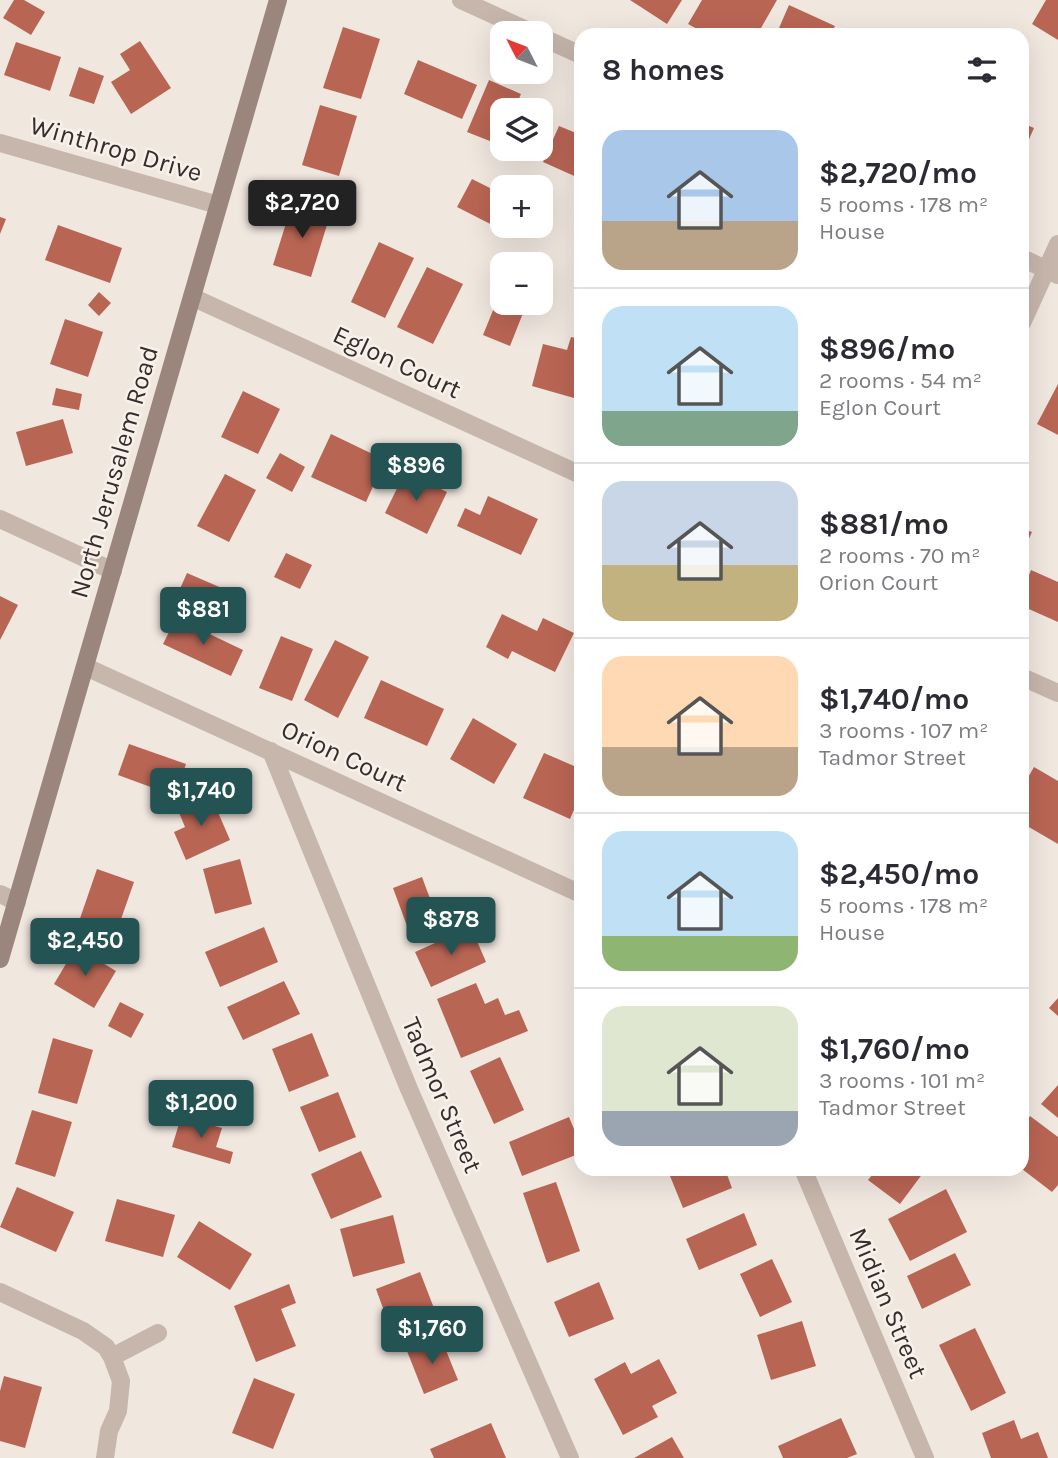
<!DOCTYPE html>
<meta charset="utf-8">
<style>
body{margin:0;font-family:Karla,sans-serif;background:#f2f2f3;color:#2b2b33;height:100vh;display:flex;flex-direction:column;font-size:26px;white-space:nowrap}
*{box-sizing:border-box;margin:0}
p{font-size:23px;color:#7c7c81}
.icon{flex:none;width:38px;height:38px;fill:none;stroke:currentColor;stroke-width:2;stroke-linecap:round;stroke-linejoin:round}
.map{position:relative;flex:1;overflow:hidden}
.panel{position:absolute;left:574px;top:28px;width:455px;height:1148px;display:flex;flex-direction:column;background:#fff;border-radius:21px;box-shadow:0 7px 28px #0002}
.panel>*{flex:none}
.needle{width:46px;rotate:312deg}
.buttons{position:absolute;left:490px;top:21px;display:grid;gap:14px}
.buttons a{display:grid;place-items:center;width:63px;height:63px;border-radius:14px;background:#fff;box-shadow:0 7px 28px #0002;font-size:35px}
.price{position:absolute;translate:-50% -60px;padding:0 16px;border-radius:7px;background:#245353;color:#fff;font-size:23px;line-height:46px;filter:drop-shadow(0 2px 4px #0008)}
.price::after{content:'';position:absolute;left:50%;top:42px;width:21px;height:16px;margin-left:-10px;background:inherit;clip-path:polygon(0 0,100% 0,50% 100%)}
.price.active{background:#222;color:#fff}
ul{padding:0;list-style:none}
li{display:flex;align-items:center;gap:21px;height:175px;padding:0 28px}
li+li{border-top:2px solid #e1e1e2}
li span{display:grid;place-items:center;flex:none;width:196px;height:140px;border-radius:21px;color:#555}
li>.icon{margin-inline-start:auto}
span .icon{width:84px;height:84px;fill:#fffc;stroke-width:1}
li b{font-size:30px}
h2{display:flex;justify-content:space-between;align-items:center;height:84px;padding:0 28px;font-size:30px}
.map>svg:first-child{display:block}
.building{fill:#b96554}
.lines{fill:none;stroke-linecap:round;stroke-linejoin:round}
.minor{stroke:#c7b6ac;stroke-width:18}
.secondary{stroke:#9a867d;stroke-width:18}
.labels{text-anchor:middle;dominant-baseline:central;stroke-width:5;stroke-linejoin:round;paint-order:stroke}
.street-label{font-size:26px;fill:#362d2a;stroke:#f8f1eb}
</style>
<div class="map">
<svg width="1058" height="1458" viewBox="0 0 1058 1458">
<rect width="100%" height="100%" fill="#f0e7df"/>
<!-- building -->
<path class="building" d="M14,0H24L45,12L31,35L3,18Z
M630,0H682L667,24Z
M702,0H777L757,35H708L688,24Z
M1046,0H1058V40L1032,24Z
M789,5L835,26L830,35H776Z
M343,27L380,39L361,99L323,88Z
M140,41L171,88L131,114L111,82L130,70L120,54Z
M16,42L61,57L50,91L4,75Z
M418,60L477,85L462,119L404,94Z
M79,67L104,76L94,104L69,96Z
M489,80L521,94L514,110H502V139L500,145L467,132Z
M320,105L357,116L339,176L302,165Z
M1022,123L1034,128L1022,155Z
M559,126L581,135V179L543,162Z
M472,179L502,194V226H522L516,237L457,207Z
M292,204L330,215L311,277L273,265Z
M0,217L6,219L0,234Z
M58,225L122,248L110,283L45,260Z
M379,242L414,258L385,318L351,302Z
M427,267L463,284L433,344L397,327Z
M502,288V303H527L510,346L483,335Z
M99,292L111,303L99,316L88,305Z
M65,319L103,332L88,377L50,364Z
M571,337L581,339V400L532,386L543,344L567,350Z
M1058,384V435L1037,424Z
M56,388L82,394L79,410L52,405Z
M243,391L280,409L258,454L221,437Z
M63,419L73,453L26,466L16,432Z
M331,434L385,460L366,502L311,477Z
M280,453L305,467L292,492L266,478Z
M405,472L447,492L427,534L385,513Z
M225,474L256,490L229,542L197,526Z
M488,496L538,519L521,555L457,526L465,508L480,515Z
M1022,528L1032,532L1022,554Z
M286,553L312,565L300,589L274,577Z
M1031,570L1058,582V622L1022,606V592Z
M187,573L245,598L234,625L175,600Z
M0,596L18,605L0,640Z
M502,614L537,631L543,618L574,633L555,672L512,651L508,659L486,647Z
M176,618L243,650L231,676L163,644Z
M281,636L313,649L292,701L259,688Z
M335,640L369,657L338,718L304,700Z
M381,680L444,709L427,746L364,718Z
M473,718L517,744L494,784L450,759Z
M129,744L186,764L175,796L118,775Z
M544,753L581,769V794L570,819L523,798Z
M1034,767L1058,781V844L1022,823V788Z
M211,796L230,840L186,860L174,832L185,827L178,810Z
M240,859L252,904L215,914L203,869Z
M97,869L134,882L113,942L76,930Z
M422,877L439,923L410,934L393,888Z
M264,927L278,962L220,987L205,952Z
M471,927L486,962L431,987L415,952Z
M76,947L116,971L94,1008L54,984Z
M284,981L300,1014L243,1040L227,1007Z
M476,983L485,1004L498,998L505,1015L519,1010L528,1031L461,1058L437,999Z
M1058,998V1016L1049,1008Z
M120,1002L144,1014L131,1038L108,1026Z
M312,1033L329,1076L289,1092L272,1049Z
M53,1038L93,1050L77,1104L38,1093Z
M500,1057L524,1110L494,1124L470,1071Z
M1058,1085V1118L1041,1104Z
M338,1092L356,1137L319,1152L300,1107Z
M32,1110L72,1122L55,1177L15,1164Z
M1030,1116L1058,1137V1185L1052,1192L1022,1169V1126Z
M181,1117L222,1128L216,1147L233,1152L230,1164L172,1147Z
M569,1117L581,1146V1153L522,1176L509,1142Z
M361,1151L382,1197L331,1219L311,1174Z
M673,1169H725L732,1188L683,1208L668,1171Z
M877,1169H926L900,1204L868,1180Z
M556,1182L580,1251L547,1263L523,1193Z
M17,1187L74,1212L56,1252L0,1227Z
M946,1189L967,1232L910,1261L888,1219Z
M117,1199L175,1215L163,1257L105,1241Z
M744,1213L757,1245L699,1270L686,1239Z
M393,1215L405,1263L353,1277L340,1229Z
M199,1221L252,1254L230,1290L177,1257Z
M955,1253L971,1285L922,1309L907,1276Z
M772,1259L792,1302L760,1317L740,1274Z
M420,1272L437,1316L392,1333L376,1289Z
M599,1282L614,1319L569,1337L554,1302Z
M289,1284L296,1303L281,1309L296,1346L256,1362L234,1306Z
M802,1321L816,1366L771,1380L757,1335Z
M975,1328L1006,1393L971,1411L939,1345Z
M441,1338L458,1380L424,1394L407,1351Z
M659,1359L677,1393L652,1406L658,1417L623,1435L594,1379L625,1362L631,1374Z
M4,1376L42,1387L25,1448L0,1441V1391Z
M254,1378L295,1394L273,1449L232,1433Z
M841,1418L857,1454L847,1458H783L778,1446Z
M1014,1420L1021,1439L1038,1432L1048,1458H991L982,1433Z
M491,1423L506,1458H434L430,1449Z
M672,1437L684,1458H634Z"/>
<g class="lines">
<!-- minor -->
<path class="minor" d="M461,0L533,33
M541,37L581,55
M0,143L218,205
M1022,258L1058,275
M192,297L581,475
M1022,323L1058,244
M0,519L113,571
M86,667L581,894
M1022,677L1058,693
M271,751L409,1089L570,1458
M0,894L17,902
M803,1169L925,1458
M0,1292L83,1331L106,1347L112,1357L121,1381L118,1411L109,1431L105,1458
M112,1357L158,1333"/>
<!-- secondary -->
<path class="secondary" d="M0,959L278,0"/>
</g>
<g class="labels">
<!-- street labels -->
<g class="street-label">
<text transform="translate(116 149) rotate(16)">Winthrop Drive</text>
<text transform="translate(397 362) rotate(25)">Eglon Court</text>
<text transform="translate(114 472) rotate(-74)">North Jerusalem Road</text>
<text transform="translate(344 756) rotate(25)">Orion Court</text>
<text transform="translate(442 1095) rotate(67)">Tadmor Street</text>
<text transform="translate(888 1303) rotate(67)">Midian Street</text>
</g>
</g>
</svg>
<div class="buttons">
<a><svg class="needle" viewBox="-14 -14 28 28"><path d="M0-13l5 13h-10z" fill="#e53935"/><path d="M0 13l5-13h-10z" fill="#7c7c81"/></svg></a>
<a><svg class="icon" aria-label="layers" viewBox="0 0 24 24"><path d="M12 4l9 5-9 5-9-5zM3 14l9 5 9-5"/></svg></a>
<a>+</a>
<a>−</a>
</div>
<b class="price active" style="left:302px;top:240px">$2,720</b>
<b class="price" style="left:416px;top:503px">$896</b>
<b class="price" style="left:203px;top:647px">$881</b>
<b class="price" style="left:201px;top:828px">$1,740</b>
<b class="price" style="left:451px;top:957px">$878</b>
<b class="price" style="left:85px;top:978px">$2,450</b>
<b class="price" style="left:201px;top:1140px">$1,200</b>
<b class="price" style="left:432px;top:1366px">$1,760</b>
<section class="panel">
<h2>8 homes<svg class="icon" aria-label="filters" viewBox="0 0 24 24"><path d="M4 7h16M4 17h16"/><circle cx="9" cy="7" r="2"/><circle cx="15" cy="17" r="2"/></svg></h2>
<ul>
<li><span style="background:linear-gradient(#a9c7e8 65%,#b9a48a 0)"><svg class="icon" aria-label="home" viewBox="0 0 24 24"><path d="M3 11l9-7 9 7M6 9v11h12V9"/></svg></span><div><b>$2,720/mo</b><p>5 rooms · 178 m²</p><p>House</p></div></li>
<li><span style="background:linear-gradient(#bfe0f5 75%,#7fa58c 0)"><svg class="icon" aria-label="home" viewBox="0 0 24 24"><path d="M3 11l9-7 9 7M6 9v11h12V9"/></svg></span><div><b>$896/mo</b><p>2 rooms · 54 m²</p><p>Eglon Court</p></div></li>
<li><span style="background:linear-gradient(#c9d6e8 60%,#c2b280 0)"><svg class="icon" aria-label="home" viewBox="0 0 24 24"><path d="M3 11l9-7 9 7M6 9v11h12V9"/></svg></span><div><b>$881/mo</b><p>2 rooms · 70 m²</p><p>Orion Court</p></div></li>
<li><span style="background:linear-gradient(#ffd9b3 65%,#b9a48a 0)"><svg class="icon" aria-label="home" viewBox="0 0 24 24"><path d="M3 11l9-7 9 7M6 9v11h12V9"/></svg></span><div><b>$1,740/mo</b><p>3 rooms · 107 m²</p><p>Tadmor Street</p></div></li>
<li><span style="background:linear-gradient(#bfe0f5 75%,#8fb573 0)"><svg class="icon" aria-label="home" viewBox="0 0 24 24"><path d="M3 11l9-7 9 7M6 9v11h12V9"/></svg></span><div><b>$2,450/mo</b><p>5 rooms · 178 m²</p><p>House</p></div></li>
<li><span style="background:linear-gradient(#dfe7d0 75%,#9aa5b1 0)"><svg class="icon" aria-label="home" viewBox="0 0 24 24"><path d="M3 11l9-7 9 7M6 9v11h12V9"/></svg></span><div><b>$1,760/mo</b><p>3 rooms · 101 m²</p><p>Tadmor Street</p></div></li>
</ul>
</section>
</div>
